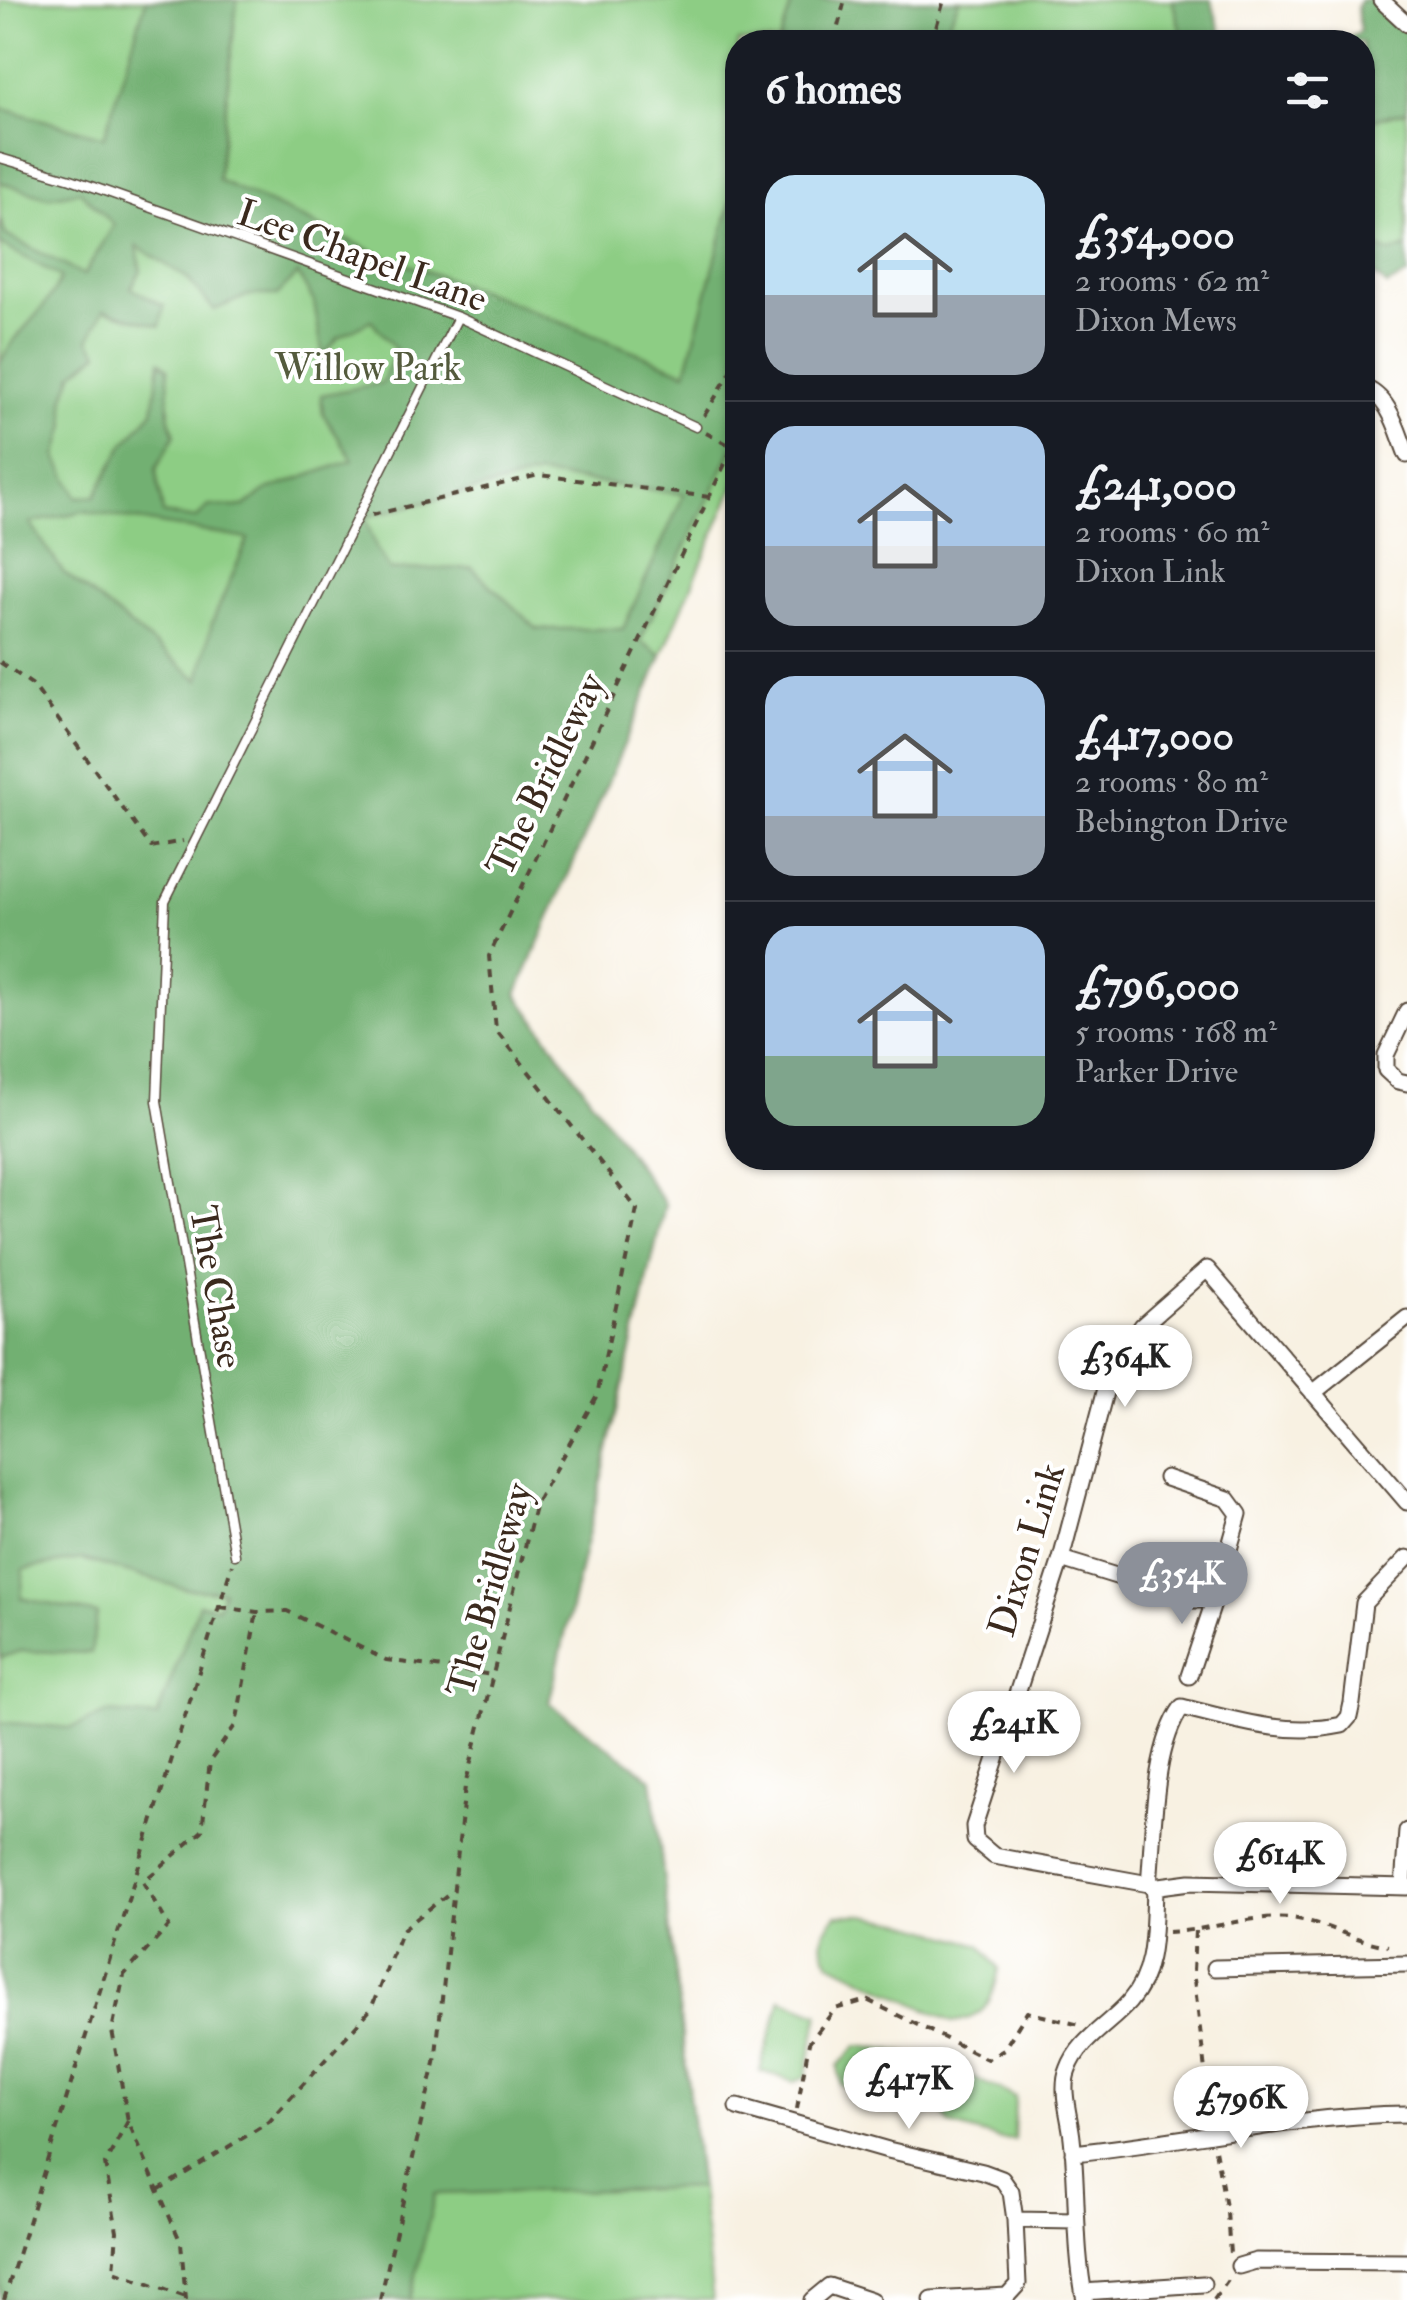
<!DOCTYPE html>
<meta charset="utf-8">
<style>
body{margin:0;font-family:"IM FELL Double Pica",serif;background:#242831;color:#f1f3f6;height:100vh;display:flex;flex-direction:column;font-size:38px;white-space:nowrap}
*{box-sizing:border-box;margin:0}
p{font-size:32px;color:#9ea1a6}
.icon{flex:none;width:55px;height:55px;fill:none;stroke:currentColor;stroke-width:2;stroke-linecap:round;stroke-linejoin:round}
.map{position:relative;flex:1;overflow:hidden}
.side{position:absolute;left:725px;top:30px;width:650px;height:1140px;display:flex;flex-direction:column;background:#171b24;border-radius:40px;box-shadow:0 2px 8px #0004}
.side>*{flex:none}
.price{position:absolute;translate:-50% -85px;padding:0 22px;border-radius:35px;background:#fff;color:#222;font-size:32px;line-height:65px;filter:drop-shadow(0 2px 5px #0008)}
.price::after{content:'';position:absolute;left:50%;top:60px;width:30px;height:22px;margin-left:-15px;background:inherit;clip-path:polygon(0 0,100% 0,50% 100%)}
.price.selected{background:#8c9099;color:#fff}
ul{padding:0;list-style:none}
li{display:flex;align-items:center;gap:30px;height:250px;padding:0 40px}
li+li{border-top:2px solid #363941}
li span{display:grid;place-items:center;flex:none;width:280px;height:200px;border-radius:30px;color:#555}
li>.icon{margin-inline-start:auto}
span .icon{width:120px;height:120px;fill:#fffc;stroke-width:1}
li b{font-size:42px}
h2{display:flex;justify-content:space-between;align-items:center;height:120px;padding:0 40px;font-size:42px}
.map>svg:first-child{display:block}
.green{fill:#8dcd84;stroke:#647c51;stroke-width:2.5}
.forest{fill:#72b072;stroke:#566d48;stroke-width:2.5;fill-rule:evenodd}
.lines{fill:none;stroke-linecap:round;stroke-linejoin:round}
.service-casing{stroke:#57483b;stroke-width:11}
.minor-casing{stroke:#57483b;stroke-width:19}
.path{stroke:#57483b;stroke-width:4;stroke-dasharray:8 8;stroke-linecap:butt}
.service{stroke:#fff;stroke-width:8}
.minor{stroke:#fff;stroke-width:15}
.labels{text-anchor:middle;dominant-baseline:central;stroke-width:8;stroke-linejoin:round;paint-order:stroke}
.street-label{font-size:38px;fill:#3b2a1e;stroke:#fff}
.park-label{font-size:38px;fill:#545b3d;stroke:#fff}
</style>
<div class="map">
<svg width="1407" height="2300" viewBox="0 0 1407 2300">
<rect width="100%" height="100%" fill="#fff"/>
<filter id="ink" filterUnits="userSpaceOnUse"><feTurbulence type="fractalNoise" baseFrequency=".01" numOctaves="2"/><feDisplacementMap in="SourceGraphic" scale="20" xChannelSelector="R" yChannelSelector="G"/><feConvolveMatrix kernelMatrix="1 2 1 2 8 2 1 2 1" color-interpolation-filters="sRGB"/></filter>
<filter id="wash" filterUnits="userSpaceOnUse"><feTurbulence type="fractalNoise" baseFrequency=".0048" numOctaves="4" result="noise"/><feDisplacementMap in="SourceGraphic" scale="40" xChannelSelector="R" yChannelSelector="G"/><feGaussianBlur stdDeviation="2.25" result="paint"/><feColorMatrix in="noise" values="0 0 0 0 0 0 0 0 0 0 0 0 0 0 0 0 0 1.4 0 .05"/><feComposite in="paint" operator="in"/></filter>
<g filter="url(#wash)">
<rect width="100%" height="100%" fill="#f8f1e2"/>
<!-- green -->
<path class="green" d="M0,0H934L918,42H738L737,480L517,994L665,1204L549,1703L652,1779L713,2300H0Z
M959,0H1172L1184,42H954L949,23Z
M1407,111V247L1390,253L1363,241L1362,122Z
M837,1915H865L902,1922L981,1945L999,1969C992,2001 987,2018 952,2022L830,1962C816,1942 822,1932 837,1915Z
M781,1999L819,2014L806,2077L794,2082L760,2071Z
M857,2046C913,2049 964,2073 1015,2097L1014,2140L999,2139L950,2125L936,2100C895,2112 877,2108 841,2085L838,2066Z"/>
<!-- forest -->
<path class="forest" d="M146,0H237L218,180L381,255L485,292L686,372L737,178V449L733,448L640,641L662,656L517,994L665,1204L549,1703L652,1779L700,2188L435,2194L410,2300H0V1722L71,1728L109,1713L157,1717L199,1604L218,1607L223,1591L186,1589L82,1559L24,1569L21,1598L97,1614L91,1653L20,1651L0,1658V363C15,330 46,314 61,277L0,244V218L6,235L84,275L114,225L80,191L47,197L0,182V108L104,137ZM137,246L187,278L214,310L249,295H277L298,274L314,302L323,356L338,338L371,320L396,350L382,383L321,395L323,414L353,460L267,490L244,507L209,506L196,519L163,514L156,469L175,435L169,418L168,368L160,361L153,411L123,446L95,496L77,497L57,457L66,425L64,400L73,374L99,353L89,340L104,310L160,326L164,306L131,288L141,271ZM539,475L684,494L623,629H537L472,568L390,570L377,550L365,517ZM84,511L248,539L212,623L199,680L63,572L30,523Z
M793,0H959L949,23L954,42H779Z
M1172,0H1211L1224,42H1184Z
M1360,0H1381L1407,24V111L1363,122L1362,42H1341L1360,31L1357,7Z
M1363,241L1390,253L1407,247V275L1387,286L1363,266Z"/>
</g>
<g filter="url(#ink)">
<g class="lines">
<!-- service casing -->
<g class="service-casing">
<path id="service" d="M0,158L71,179L458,317L696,427
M235,1555L157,1101L165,901L458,317"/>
</g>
<!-- minor casing -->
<g class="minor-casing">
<path id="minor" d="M1381,0L1407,24
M1362,387C1390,396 1397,430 1407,455
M1407,1011L1386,1055V1070L1398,1081L1407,1083
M1313,1393L1407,1318
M1061,1559L1194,1600H1205L1217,1592L1239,1514L1228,1499L1166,1478
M1189,1676L1217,1592
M1149,1884L994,1856L975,1840L974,1826L1061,1559L1108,1381L1118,1359L1142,1326L1207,1269L1407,1502
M1152,1887L1190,1882L1407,1887
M1403,1887L1407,1831
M1215,1968L1407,1964
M737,2107L888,2150L983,2172L1002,2179L1011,2192L1015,2220
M1073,2153C1185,2142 1294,2115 1407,2114
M1239,2266L1256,2261L1407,2262
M1083,2292L1203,2284
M812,2300L829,2286L871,2300
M932,2300L1007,2296L1018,2284L1015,2220L1076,2221
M1085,2300C1074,2246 1078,2192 1072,2138C1070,2117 1060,2090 1068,2070C1079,2039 1109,2025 1129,2002C1156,1971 1153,1929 1155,1891L1149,1884C1154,1833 1152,1749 1182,1707C1235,1720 1287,1737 1342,1725L1349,1717L1352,1703L1364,1603L1407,1558"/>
</g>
<!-- path -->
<path class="path" d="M834,42L845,0
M932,42L944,0
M704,416L738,360
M706,433L733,447
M372,515L539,475L709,497
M0,662L33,685L151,847L183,841
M220,1607L257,1612L287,1611L386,1660L493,1675
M1195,1931L1193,1971L1211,2120
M1168,1932C1209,1931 1251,1914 1291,1918C1325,1922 1354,1941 1388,1946
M797,2109L809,2043L835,2009L867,2000L987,2059L1004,2049L1027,2012L1080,2025
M128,2121L105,2164L117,2231L114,2272L186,2297
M1215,2150L1227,2212L1230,2254
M158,2190L269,2122L371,2009L402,1930L452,1891
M4,2300L232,1565
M186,2300L181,2243L128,2121L112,2030L124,1975L169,1926L143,1882L202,1831L210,1761L236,1724L257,1612
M380,2300L435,2063L465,1786L536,1503L597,1395L637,1209L496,1030L489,956L733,447
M1214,2300L1231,2276"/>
<!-- service -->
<use href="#service" class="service"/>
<!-- minor -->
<use href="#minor" class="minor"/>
</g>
</g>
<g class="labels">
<!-- street labels -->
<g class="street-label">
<text transform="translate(362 256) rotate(20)">Lee Chapel Lane</text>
<text transform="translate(546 775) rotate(-64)">The Bridleway</text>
<text transform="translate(216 1287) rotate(80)">The Chase</text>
<text transform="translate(1027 1550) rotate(-73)">Dixon Link</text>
<text transform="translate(490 1590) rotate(-74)">The Bridleway</text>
</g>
<!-- park labels -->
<g class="park-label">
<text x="368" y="368">Willow Park</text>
</g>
</g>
</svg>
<b class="price" style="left:1125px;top:1410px">£364K</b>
<b class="price selected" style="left:1182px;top:1627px">£354K</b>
<b class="price" style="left:1014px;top:1776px">£241K</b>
<b class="price" style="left:1280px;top:1907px">£614K</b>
<b class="price" style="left:909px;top:2132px">£417K</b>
<b class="price" style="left:1241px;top:2151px">£796K</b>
<section class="side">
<h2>6 homes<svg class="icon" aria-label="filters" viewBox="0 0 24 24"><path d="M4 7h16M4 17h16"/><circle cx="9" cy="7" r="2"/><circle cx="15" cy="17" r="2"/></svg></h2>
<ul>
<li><span style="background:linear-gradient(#bfe0f5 60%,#9aa5b1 0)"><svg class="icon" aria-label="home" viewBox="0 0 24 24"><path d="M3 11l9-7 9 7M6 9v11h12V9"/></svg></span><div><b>£354,000</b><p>2 rooms · 62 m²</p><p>Dixon Mews</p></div></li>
<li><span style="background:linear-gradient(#a9c7e8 60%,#9aa5b1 0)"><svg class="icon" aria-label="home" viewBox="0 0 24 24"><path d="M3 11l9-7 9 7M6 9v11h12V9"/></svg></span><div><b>£241,000</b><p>2 rooms · 60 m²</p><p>Dixon Link</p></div></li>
<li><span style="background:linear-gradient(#a9c7e8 70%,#9aa5b1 0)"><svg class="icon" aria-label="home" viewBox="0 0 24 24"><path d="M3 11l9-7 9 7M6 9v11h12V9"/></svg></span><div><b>£417,000</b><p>2 rooms · 80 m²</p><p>Bebington Drive</p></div></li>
<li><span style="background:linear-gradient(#a9c7e8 65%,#7fa58c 0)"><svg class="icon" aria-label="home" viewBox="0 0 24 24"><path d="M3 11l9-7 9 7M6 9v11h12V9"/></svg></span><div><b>£796,000</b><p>5 rooms · 168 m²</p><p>Parker Drive</p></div></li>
</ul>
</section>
</div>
